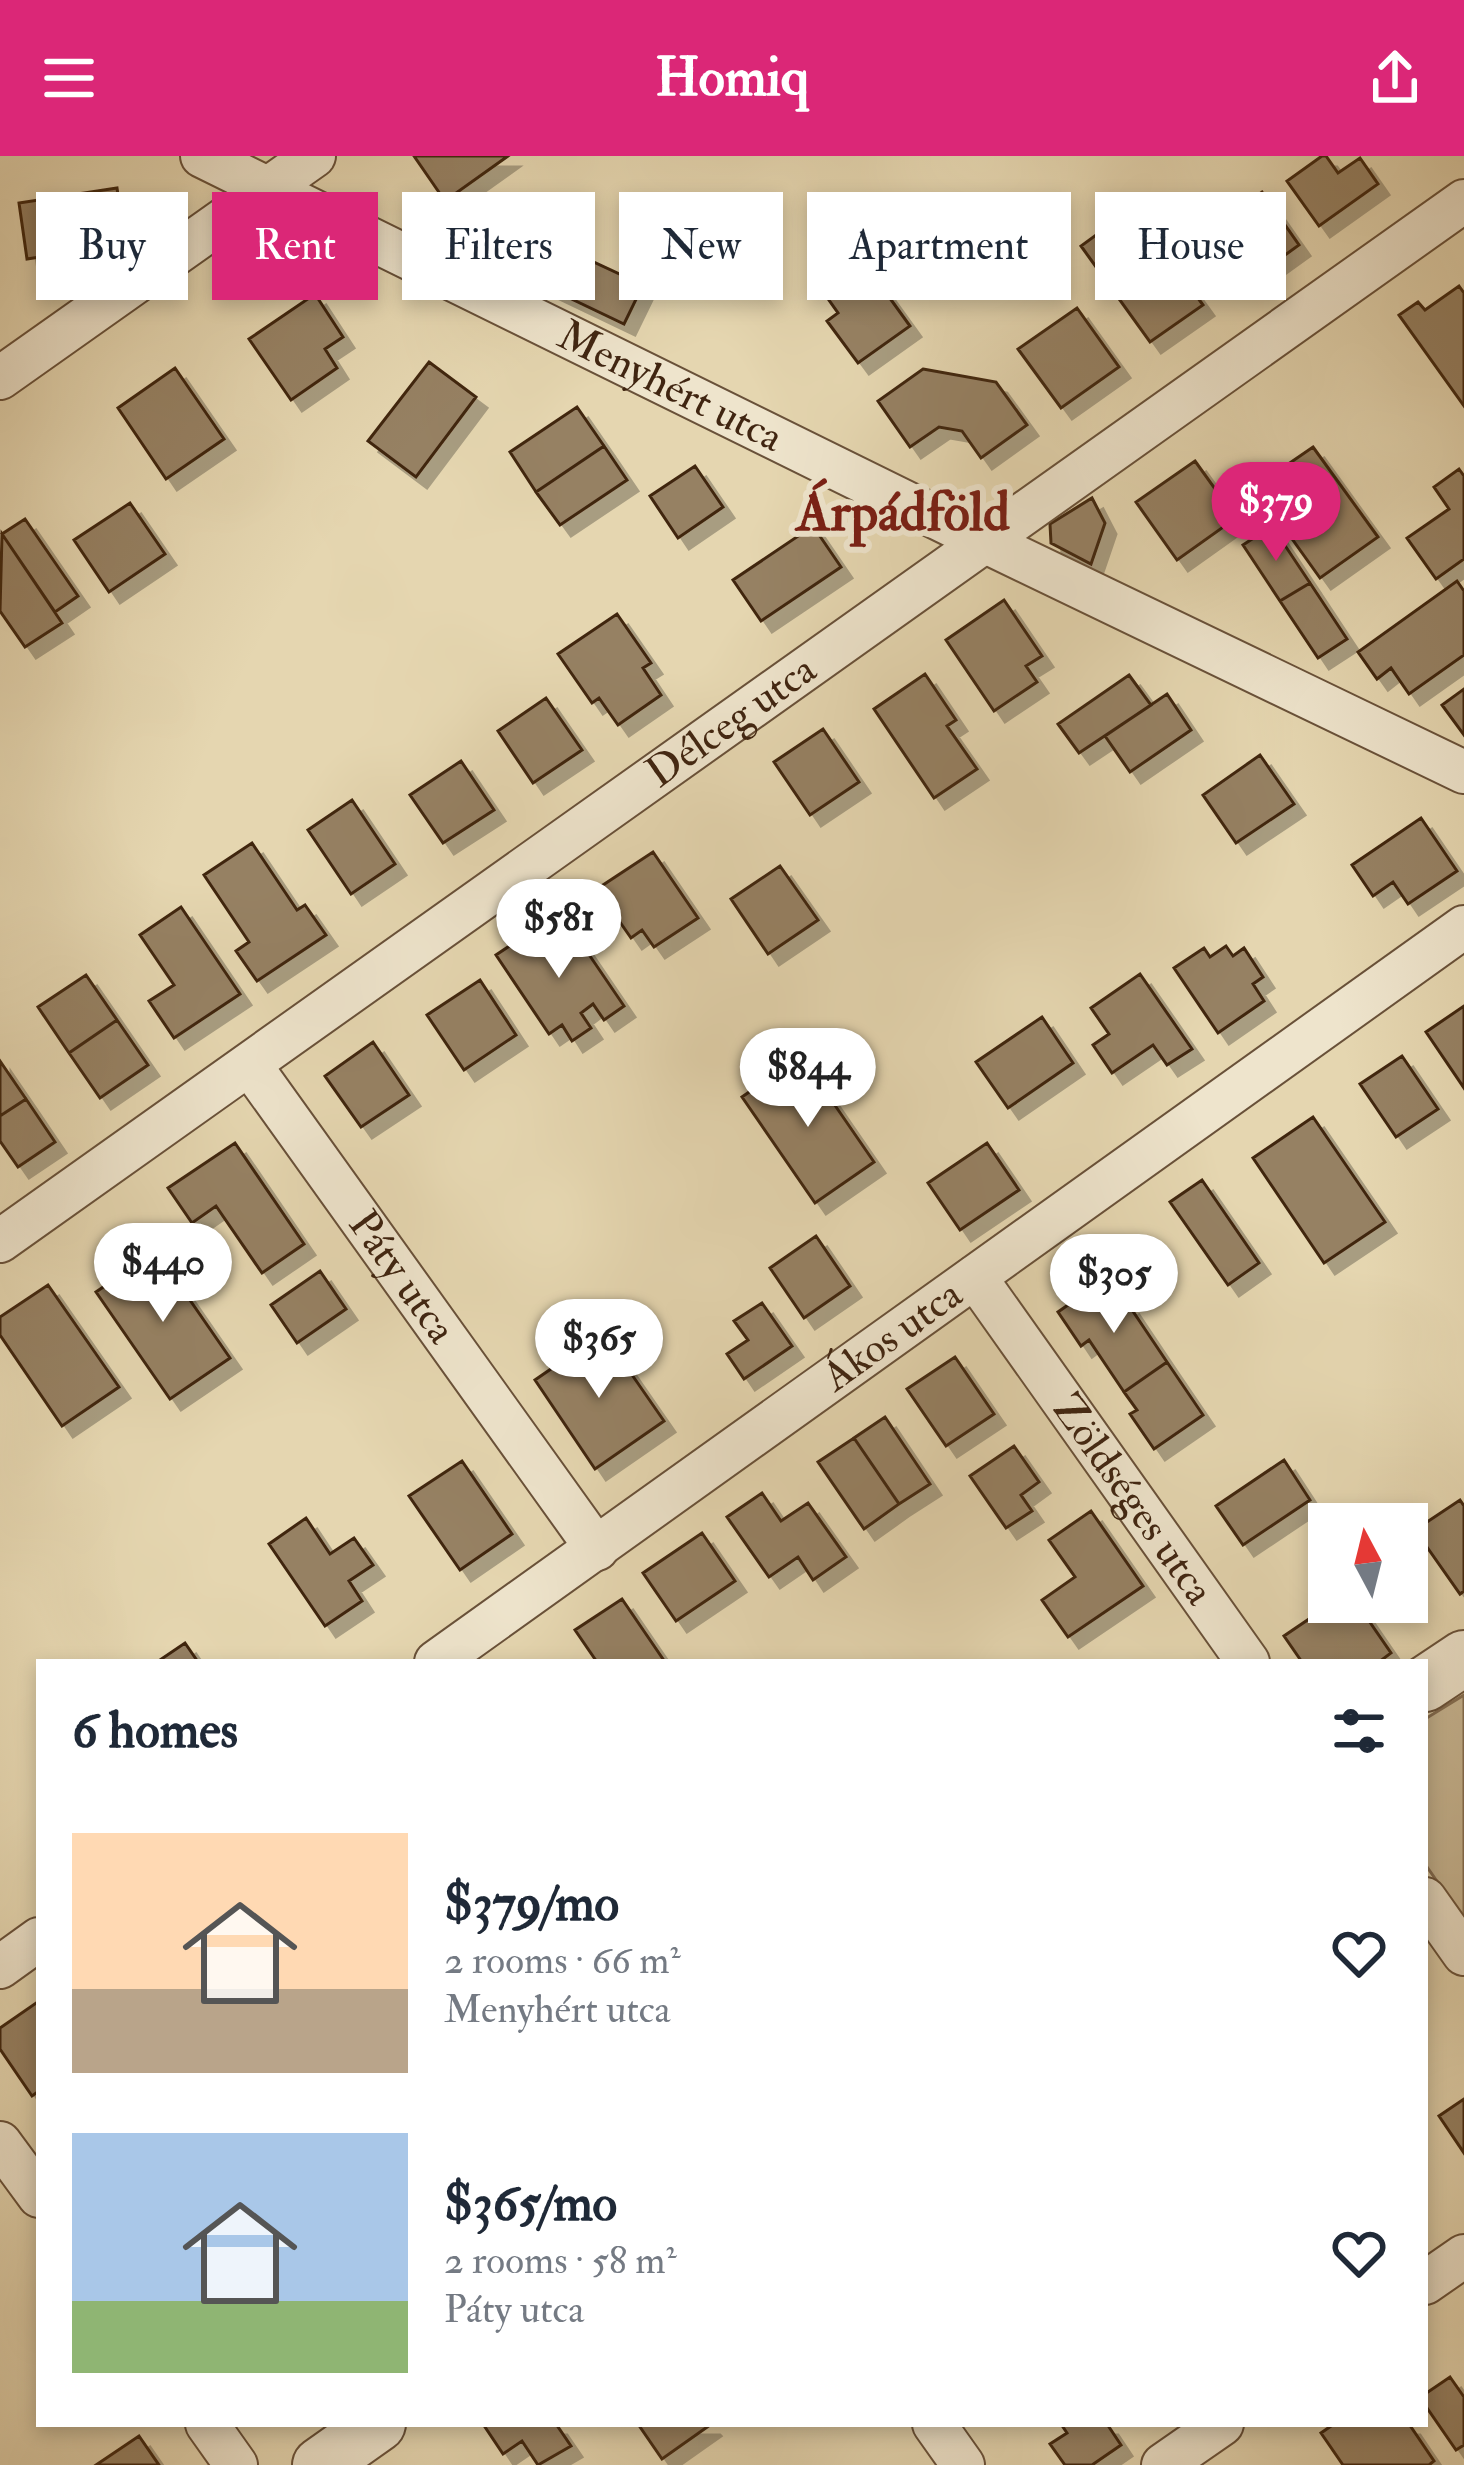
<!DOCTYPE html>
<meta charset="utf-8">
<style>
body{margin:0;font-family:"IM FELL Double Pica",serif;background:#f6f6f7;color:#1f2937;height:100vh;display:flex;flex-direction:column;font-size:45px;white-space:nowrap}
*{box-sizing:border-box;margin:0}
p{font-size:39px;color:#747a83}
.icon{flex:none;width:66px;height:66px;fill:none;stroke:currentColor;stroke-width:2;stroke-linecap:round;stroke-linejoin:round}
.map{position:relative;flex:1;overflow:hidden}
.side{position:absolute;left:36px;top:1503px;width:1392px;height:768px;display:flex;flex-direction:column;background:#fff;border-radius:0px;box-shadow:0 6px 18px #0003}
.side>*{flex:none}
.banner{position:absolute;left:36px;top:36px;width:1392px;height:108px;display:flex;gap:24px}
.needle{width:78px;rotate:353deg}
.tools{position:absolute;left:1308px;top:1347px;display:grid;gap:24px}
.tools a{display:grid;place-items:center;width:120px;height:120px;border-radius:0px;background:#fff;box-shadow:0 6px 18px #0003;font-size:60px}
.price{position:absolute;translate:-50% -102px;padding:0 27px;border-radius:42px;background:#fff;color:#222;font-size:39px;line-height:78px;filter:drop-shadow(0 3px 6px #0008)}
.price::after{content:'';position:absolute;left:50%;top:72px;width:36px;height:27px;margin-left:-18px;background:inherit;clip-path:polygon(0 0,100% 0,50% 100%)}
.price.current{background:#db2777;color:#fff}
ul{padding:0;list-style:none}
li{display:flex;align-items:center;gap:36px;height:300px;padding:0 36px}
li span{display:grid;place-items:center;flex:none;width:336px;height:240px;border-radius:0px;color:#555}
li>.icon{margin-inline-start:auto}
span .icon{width:144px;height:144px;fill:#fffc;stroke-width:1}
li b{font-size:51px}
h2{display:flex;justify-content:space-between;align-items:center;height:144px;padding:0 36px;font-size:51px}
.chip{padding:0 42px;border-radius:0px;background:#fff;box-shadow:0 6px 18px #0003;font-size:42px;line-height:108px}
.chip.current{background:#db2777;color:#fff}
header{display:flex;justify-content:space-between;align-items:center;height:156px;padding:0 36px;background:#db2777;color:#fff;font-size:54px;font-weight:700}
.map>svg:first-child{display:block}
.green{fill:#c9b895;stroke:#846e53;stroke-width:3}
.building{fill:#968164;stroke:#402511;stroke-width:3;filter:url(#shadow)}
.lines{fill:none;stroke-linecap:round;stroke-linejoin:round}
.minor-casing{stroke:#695139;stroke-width:46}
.tertiary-casing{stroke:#695139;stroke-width:58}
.minor{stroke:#eee4cc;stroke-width:42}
.tertiary{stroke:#eee4cc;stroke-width:54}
.labels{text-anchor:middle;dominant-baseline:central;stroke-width:12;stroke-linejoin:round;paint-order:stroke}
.street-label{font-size:42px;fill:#402511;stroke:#eee4cc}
.district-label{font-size:54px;font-weight:bold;fill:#7a1f14;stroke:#eee4cc}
</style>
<header><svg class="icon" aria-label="menu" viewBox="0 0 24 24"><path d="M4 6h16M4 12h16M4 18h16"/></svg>Homiq<svg class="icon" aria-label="share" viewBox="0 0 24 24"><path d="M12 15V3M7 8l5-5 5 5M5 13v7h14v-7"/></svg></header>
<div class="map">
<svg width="1464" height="2309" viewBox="0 0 1464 2309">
<defs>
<filter id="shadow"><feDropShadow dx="11" dy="11" stdDeviation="0" flood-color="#0004"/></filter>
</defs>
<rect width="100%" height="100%" fill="#e5d6b0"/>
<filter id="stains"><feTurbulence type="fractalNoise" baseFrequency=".00167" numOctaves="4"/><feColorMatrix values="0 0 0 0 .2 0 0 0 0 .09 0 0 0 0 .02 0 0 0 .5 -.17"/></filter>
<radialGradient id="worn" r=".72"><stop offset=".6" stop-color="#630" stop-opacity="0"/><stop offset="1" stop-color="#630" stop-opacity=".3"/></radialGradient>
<!-- green -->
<path class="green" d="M1464,1539V1764L1425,1708V1563Z"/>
<!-- building -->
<path class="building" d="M414,0H508L445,45Z
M1322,0H1326L1338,17L1360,2L1378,28L1319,70L1287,25Z
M117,32L123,74L70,82L72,96L27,103L19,47Z
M1262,36L1299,89L1249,125L1211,73Z
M1133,52L1203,149L1150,186L1081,90Z
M512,68L643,129L624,168L494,106Z
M853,91L910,170L858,207L827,165L838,157L812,120Z
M1459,130L1464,137V250L1399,159L1418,146L1425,154Z
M315,138L343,181L325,193L337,212L291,244L249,183Z
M1077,152L1119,211L1061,252L1018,193Z
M429,206L476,241L416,321L368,285Z
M175,212L224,283L166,323L118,252Z
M923,213L996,226L1027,269L981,302L962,275L939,271L910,291L878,245Z
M577,251L604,290L536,336L510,296Z
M604,290L627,324L560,369L536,336Z
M1313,291L1378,381L1320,422L1255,331Z
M1195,305L1236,362L1177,404L1136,346Z
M695,310L723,351L678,382L650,340Z
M1459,313L1464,320V403L1436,423L1407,382L1449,353L1434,331Z
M1092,342L1105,367L1091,408L1051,387L1050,368Z
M130,347L165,398L109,436L74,384Z
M25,363L78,440L55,456L2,378Z
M813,370L841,411L761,465L733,424Z
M1272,370L1310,427L1280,445L1243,389Z
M2,378L62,467L25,491L0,455Z
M1457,425L1464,435V499L1409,538L1391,512L1377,523L1358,496Z
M1310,427L1347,483L1318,502L1280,445Z
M1004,444L1042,500L1026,510L1037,526L994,555L946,484Z
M617,458L651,507L643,512L661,539L618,569L599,542L592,547L558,498Z
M925,518L956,564L947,570L977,613L934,642L874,553Z
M1129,519L1151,549L1079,597L1058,568Z
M1464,533V579L1442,549Z
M1167,538L1191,574L1130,616L1105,580Z
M546,542L582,594L533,627L498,575Z
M823,573L859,626L810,659L774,606Z
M1260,599L1294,648L1236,687L1203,639Z
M461,605L494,654L443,687L410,639Z
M352,644L395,708L351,738L308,674Z
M1421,662L1457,715L1408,748L1393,726L1373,740L1352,709Z
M252,687L297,754L305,749L326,779L257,825L236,795L249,786L204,719Z
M653,696L698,762L654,791L642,774L631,782L597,733Z
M780,710L818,764L768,798L731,743Z
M181,751L240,838L174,882L149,845L174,829L140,779Z
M544,767L559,789L575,778L624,850L604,864L593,848L581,857L591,872L572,885L562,869L549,878L496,799Z
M1226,790L1233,800L1244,792L1263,821L1253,828L1264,845L1218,877L1174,812L1204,792L1210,801Z
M1140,818L1192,893L1167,909L1153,889L1112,917L1093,889L1109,878L1091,852Z
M86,819L117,864L69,897L38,851Z
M480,824L516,879L464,914L427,859Z
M1464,850V932L1426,876Z
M1042,861L1073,907L1008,952L976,906Z
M117,864L148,909L100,942L69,897Z
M373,886L409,939L361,971L325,920Z
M801,900L874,1006L815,1047L742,941Z
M1402,900L1438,953L1396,981L1360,928Z
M0,905L26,943L0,960Z
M26,943L55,986L18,1011L0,985V960Z
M1313,961L1385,1066L1324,1107L1253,1002Z
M235,987L304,1088L262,1117L216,1050L192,1067L168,1032Z
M987,987L1019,1034L960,1074L928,1027Z
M1202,1024L1259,1107L1228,1129L1170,1046Z
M816,1080L850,1130L804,1162L770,1112Z
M156,1095L230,1202L170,1243L96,1136Z
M320,1115L346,1153L297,1187L271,1149Z
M1101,1126L1120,1154L1128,1148L1167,1206L1124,1236L1089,1184L1081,1190L1058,1156Z
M48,1129L119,1231L62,1270L0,1179V1161Z
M762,1147L792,1190L744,1223L727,1198L748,1184L734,1165Z
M603,1177L664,1265L595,1313L535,1224Z
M955,1201L994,1258L946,1290L907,1233Z
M1167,1206L1203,1259L1154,1293L1130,1258L1137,1254L1124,1236Z
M885,1261L930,1328L899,1348L854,1282Z
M854,1282L899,1348L864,1373L818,1306Z
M1014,1290L1039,1326L1021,1339L1032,1355L1006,1372L970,1320Z
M1284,1304L1310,1344L1243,1389L1216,1350Z
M462,1305L512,1378L460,1414L409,1340Z
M762,1337L781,1365L808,1347L846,1401L813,1424L798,1401L769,1421L727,1361Z
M1460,1344L1464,1350V1435L1460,1438L1415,1374Z
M1091,1355L1143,1430L1068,1481L1042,1444L1075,1421L1049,1384Z
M306,1362L330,1398L354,1382L373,1409L349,1425L362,1445L325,1470L269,1388Z
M702,1377L735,1425L676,1465L643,1417Z
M622,1443L665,1506H597L575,1474Z
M1334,1446H1356L1391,1497L1379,1506H1302L1284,1480Z
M185,1487L198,1506H157Z
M39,1845V1935L32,1940L0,1893V1872Z
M1464,1943V1997L1439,1960Z
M1450,2221L1464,2241V2289L1456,2294L1425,2249V2238Z
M483,2268H556L571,2290L538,2309L522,2285L503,2298Z
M638,2268H709L710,2269L662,2303Z
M1061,2268H1107L1121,2289L1092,2309H1065L1050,2288L1067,2277Z
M1334,2268H1409L1434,2305L1429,2309H1343L1321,2277Z
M139,2280L159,2309H96Z"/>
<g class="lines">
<!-- minor casing -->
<g class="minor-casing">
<g id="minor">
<path id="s1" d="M202,0L986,386L1464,616"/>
<path d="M0,222L314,0"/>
<path id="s2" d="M250,909L597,1393"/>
<path id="s3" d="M0,1085L1464,45"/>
<path id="s4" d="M975,1121L1248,1506"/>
<path id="s5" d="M436,1506L1464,771"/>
<path d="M1425,1743L1464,1798"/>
<path d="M0,1811L39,1783"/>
<path d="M0,1987L39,2040"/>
<path d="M1425,2127L1464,2100"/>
<path d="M207,2268L236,2309"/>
<path d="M934,2268L963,2309"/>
<path d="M1163,2309L1222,2268"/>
</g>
</g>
<!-- tertiary casing -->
<g class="tertiary-casing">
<path id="tertiary" d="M1425,1528L1464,1502
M320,2309L378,2268"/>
</g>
<!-- minor -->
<use href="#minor" class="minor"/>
<!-- tertiary -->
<use href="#tertiary" class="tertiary"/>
</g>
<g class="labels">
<!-- street labels -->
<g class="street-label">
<text stroke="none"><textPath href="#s1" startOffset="522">Menyhért utca</textPath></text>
<text stroke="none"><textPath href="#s3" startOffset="897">Délceg utca</textPath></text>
<text stroke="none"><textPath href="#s2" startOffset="261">Páty utca</textPath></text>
<text stroke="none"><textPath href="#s5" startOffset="561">Ákos utca</textPath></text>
<text stroke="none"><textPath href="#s4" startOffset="273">Zöldséges utca</textPath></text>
</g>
<!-- district labels -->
<g class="district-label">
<text x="903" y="357">Árpádföld</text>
</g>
</g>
<rect width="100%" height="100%" filter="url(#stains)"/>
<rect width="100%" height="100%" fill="url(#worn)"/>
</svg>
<div class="tools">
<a><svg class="needle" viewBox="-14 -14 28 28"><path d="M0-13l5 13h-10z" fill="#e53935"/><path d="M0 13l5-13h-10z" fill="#747a83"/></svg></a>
</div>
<b class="price current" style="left:1276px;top:408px">$379</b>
<b class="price" style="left:559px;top:825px">$581</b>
<b class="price" style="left:808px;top:974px">$844</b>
<b class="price" style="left:163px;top:1169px">$440</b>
<b class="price" style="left:1114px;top:1180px">$305</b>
<b class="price" style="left:599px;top:1245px">$365</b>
<div class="banner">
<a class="chip">Buy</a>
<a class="chip current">Rent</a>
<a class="chip">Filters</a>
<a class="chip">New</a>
<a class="chip">Apartment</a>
<a class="chip">House</a>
</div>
<section class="side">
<h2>6 homes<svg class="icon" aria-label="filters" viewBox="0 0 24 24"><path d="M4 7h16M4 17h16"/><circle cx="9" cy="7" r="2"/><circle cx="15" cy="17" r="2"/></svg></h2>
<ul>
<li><span style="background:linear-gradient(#ffd9b3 65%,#b9a48a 0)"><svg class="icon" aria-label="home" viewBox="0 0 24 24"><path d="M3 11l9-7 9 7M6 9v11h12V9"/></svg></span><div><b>$379/mo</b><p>2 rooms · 66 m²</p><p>Menyhért utca</p></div><svg class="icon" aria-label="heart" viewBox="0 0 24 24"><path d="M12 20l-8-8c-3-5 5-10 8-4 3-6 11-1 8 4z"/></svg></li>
<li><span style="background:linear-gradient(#a9c7e8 70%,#8fb573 0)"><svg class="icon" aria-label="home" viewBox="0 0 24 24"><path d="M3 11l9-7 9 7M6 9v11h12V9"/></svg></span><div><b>$365/mo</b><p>2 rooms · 58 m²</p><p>Páty utca</p></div><svg class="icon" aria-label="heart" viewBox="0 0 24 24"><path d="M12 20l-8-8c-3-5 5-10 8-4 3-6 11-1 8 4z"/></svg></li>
</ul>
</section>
</div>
